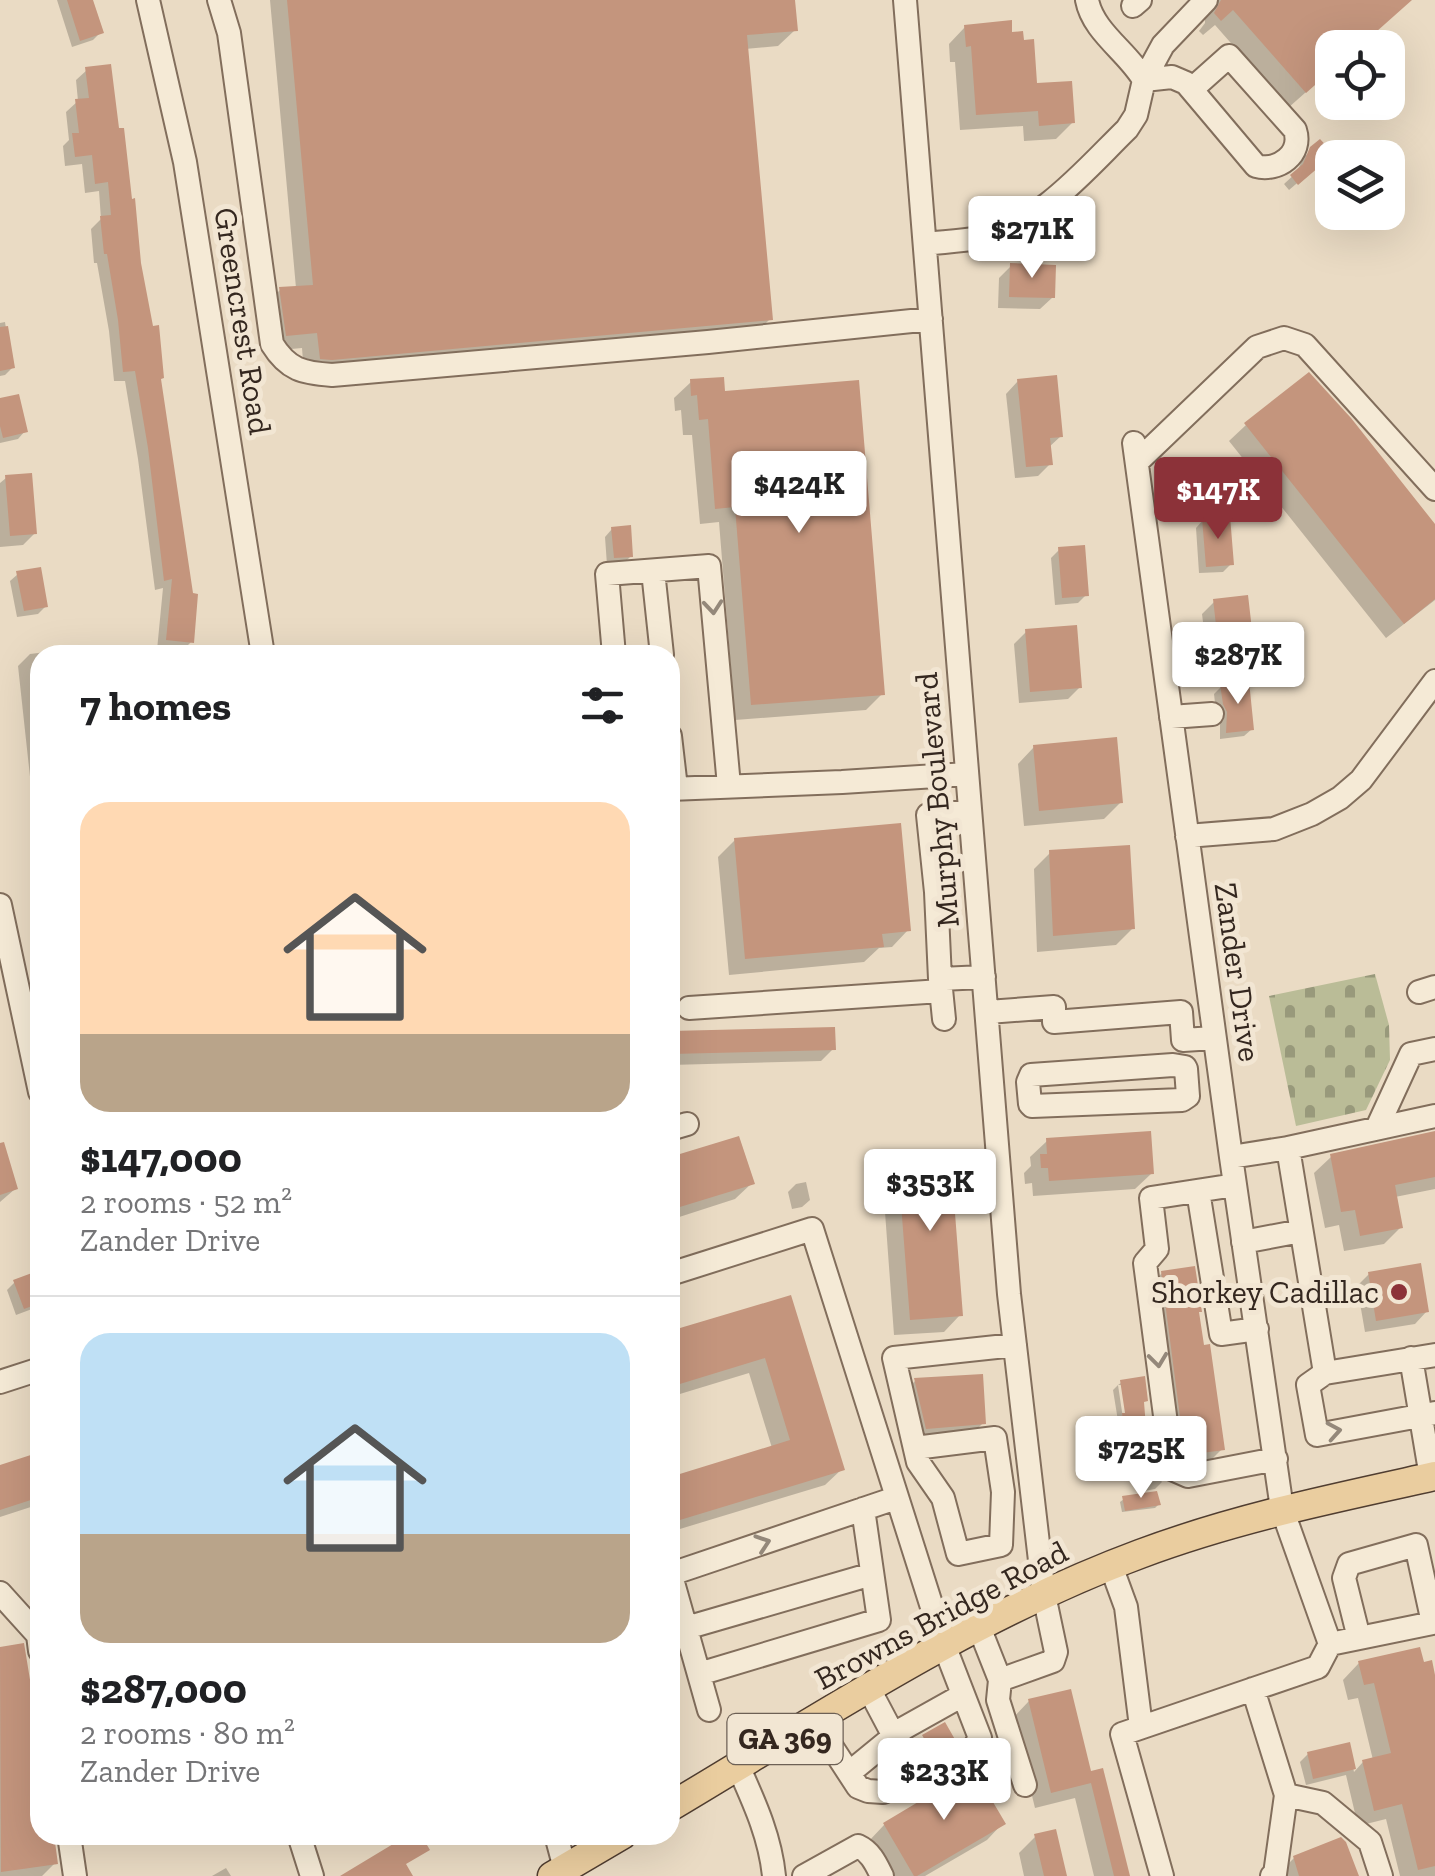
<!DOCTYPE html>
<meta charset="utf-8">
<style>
body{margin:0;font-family:"Zilla Slab",serif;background:#f6f6f6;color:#202124;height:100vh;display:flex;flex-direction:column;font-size:38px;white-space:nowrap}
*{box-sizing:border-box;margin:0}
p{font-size:32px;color:#757577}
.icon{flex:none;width:55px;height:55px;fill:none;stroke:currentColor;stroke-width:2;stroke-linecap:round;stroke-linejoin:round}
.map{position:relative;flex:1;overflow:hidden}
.panel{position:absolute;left:30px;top:645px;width:650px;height:1200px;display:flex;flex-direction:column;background:#fff;border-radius:30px;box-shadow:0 10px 40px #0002}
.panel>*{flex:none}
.fabs{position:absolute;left:1315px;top:30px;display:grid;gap:20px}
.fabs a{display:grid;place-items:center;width:90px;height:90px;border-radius:20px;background:#fff;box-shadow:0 10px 40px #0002;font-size:50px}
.price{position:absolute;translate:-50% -85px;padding:0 22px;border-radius:10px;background:#fff;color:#222;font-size:32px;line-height:65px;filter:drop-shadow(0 2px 5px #0008)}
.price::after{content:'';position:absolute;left:50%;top:60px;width:30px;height:22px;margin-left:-15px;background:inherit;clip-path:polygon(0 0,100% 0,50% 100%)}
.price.active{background:#8c3239;color:#fff}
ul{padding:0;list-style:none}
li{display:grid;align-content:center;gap:20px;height:530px;padding:0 50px}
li+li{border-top:2px solid #e0e0e0}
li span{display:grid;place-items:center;height:310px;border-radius:30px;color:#555}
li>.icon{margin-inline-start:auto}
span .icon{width:180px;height:180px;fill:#fffc;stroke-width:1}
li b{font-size:42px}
h2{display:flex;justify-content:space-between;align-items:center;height:120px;padding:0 50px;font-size:42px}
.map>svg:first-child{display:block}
.cemetery{fill:url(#cemetery-stones)}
.shadow{fill:#0003}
.building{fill:#c4957d}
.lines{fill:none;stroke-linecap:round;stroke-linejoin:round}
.minor-casing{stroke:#826e5c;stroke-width:26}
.major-casing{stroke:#503d30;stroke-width:31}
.minor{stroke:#f5ead6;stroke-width:22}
.major{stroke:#eacd9f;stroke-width:28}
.oneway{stroke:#94887a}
.poi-dot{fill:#8c3239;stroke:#f2e6d3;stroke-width:4}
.labels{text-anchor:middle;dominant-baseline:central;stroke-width:10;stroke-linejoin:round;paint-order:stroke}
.shield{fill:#f2e6d3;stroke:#6d6055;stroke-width:2.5}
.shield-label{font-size:30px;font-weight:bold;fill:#34271f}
.street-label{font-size:32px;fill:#34271f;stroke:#f2e6d3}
.poi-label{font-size:32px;fill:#34271f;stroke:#f2e6d3;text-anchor:end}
</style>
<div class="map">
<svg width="1435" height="1876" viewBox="0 0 1435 1876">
<defs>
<pattern id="cemetery-stones" width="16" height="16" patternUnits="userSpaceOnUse" patternTransform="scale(2.5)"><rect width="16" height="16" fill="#babc97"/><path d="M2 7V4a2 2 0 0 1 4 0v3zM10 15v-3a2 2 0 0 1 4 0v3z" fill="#98997b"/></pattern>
</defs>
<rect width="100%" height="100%" fill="#eadbc4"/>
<!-- cemetery -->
<path class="cemetery" d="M1375,974L1389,1025L1390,1060L1366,1110L1296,1126L1269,996Z"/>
<!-- shadow -->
<path class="shadow" d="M57,0H90L101,32L93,40L72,47Z
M270,0H792L795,30L778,46L745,49L770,319L753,336L304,374L302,348L270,351L264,306L280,290L296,288Z
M1219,0H1410L1332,48V69L1288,108L1215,25L1203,35L1199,31L1205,23V14Z
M965,27L1010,34L1035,86L1073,122L1056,139L1024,141L1023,126L960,130L955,62H950L949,44Z
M87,70L138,263L159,380L191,642L181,652L157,650L163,588L155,590L138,459L125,381H114L109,331L97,263H94L91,229L101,219L99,191L85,193L82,164L65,166L63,146L69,140L66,112L78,101L76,80Z
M1320,142L1323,161L1289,190L1284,184L1297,172L1303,158Z
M1011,266L1053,297L1040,309L998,308L999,278Z
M5,322L12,368L5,375L0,376V323Z
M1018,381L1061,436L1048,448L1050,464L1038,476L1015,478L1006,394Z
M691,382L723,394L882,694L866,710L735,720L719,522L700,524L692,435H683L681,410L675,411L674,398Z
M0,401L25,431L18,439L0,443Z
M1246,425L1435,529V600L1386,638L1229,441Z
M6,478L35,533L23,545L0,547V483Z
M1203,520L1231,564L1223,572L1199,573L1196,528Z
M612,529L631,556L623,564L607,565L605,537Z
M1059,550L1086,595L1078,603L1055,605L1051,558Z
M18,574L46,606L38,614L17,617L10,581Z
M1214,602L1251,647L1239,659L1208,662L1202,614Z
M1027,631L1080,687L1068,699L1019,703L1014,644Z
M54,651L55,655H40V794L32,795L18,666L30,654Z
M1222,686L1252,729L1244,736L1220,739V721L1216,712L1214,694Z
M1034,747L1121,802L1104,819L1024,826L1018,764Z
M735,840L908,930L892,947L879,948L864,962L729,975L718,857Z
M1050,853L1133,928L1116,945L1037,952L1034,869Z
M670,1033L833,1049L821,1061L670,1065Z
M1435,1133V1189L1395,1197L1401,1227L1384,1244L1344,1251L1339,1225L1325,1228L1314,1173L1331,1157Z
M1047,1141L1152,1173L1135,1189L1033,1196L1032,1183L1025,1184L1024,1173L1031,1166L1030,1157Z
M0,1147L15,1189L0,1202Z
M898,1155L960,1315L944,1332L894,1335L882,1171Z
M670,1160L752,1183L735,1199L670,1220Z
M806,1182L810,1200L802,1207L792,1209L788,1192L796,1184Z
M40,1273V1306L16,1315L7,1290L15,1282Z
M1162,1273L1196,1314L1222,1449L1206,1465L1169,1470L1146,1290Z
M1369,1274L1427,1311L1415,1324L1365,1332L1357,1286Z
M789,1298L842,1469L825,1485L670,1532V1479L772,1448L749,1373L670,1397V1334Z
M915,1381L983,1423L971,1435L914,1440L903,1393Z
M1121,1383L1142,1404L1145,1452L1138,1460L1118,1461L1116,1423L1118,1421L1113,1390L1118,1385L1124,1425H1129L1123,1385H1118Z
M40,1455V1504L0,1517V1468Z
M1153,1457L1155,1473L1162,1482L1155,1489L1144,1491L1140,1466L1148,1458Z
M1124,1499L1158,1505L1155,1508L1122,1512L1120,1502Z
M22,1646L40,1764V1835H51L55,1863L42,1876H0V1649Z
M1359,1663L1435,1685V1876H1400L1386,1819L1358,1826L1346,1775L1306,1785L1300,1762L1308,1754L1348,1745L1354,1772L1363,1762L1373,1760L1358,1698L1348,1700L1343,1680Z
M1029,1701L1089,1774L1127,1876H1094L1075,1798L1035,1808L1013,1718Z
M944,1726L954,1743L929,1755L920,1740Z
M950,1782L1003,1823L987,1840L925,1876H888L868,1842L884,1825L938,1794Z
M1035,1837L1065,1876H1024L1019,1853Z
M1294,1858L1355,1876H1279V1873Z
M226,1868L231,1876H212Z"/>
<!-- building -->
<path class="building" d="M67,0H93L104,33L80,41Z
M287,0H795L798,31L747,35L773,320L332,360L320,359L317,333L286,336L279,287L313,285Z
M1221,0H1412L1358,48H1332V70L1306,93L1233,10L1221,21L1214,13Z
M1012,20V32L1023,31L1024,40L1034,39L1037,83L1072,81L1075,123L1039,126L1038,111L976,115L971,46L966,47L964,25Z
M111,64L119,128H124L132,199L135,198L141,263L153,326L159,325L164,378L161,379L193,593L198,594L194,643L166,640L172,579L164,581L148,448L135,371L123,372L118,320L107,254H104L100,216L111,215L108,182L95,184L92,155L75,157L72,133H79L75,99L89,98L85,67Z
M1320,139L1334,154L1298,185L1290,175L1303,164L1310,147Z
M1010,263L1056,265L1055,298L1009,297Z
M8,326L15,368L0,371V327Z
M1309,372L1351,418L1435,524V599L1404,624L1244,423Z
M1057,375L1063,437L1050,438L1053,465L1026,467L1017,379Z
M724,377L725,391L859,380L885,695L751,705L735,507L715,509L708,419L699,420L697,395L691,396L690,379Z
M19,394L28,432L3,438L0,426V398Z
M32,473L37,534L10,536L5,475Z
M1230,516L1234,565L1206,567L1202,518Z
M631,525L633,557L614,558L611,527Z
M1085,545L1089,596L1062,598L1058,547Z
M41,567L48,607L24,611L16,571Z
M1248,595L1254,647L1219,651L1213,599Z
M1077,625L1082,688L1030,692L1025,629Z
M1249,681L1254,730L1226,733L1227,712L1223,704L1220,684Z
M1117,737L1123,803L1039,811L1033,745Z
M901,823L911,931L882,934L884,947L745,959L734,838Z
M1130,845L1135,929L1053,936L1049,850Z
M835,1027L836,1050L670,1054V1031Z
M1151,1131L1154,1174L1049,1181L1048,1168H1041L1040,1154H1047L1046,1138Z
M1435,1131V1177L1395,1185L1403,1228L1360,1236L1355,1210L1341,1212L1330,1154Z
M739,1136L755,1184L670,1210V1157Z
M4,1142L18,1189L0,1195V1143Z
M950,1149L963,1316L910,1320L897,1152Z
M1421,1263L1429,1312L1376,1321L1368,1272Z
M1195,1266L1202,1312H1199L1204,1345L1210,1344L1225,1450L1185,1455L1161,1271Z
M40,1270V1303L24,1309L13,1280Z
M791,1295L845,1470L670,1523V1477L790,1440L765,1358L670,1387V1331Z
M983,1374L986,1424L926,1429L914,1378Z
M1145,1376L1148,1401L1144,1402L1148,1453L1125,1455L1122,1413H1125L1120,1380Z
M40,1452V1497L0,1510V1465Z
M1157,1491L1161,1505L1125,1511L1122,1496Z
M24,1643L40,1741V1835H54L58,1864L1,1872L0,1647Z
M1420,1647L1424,1662L1432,1660L1435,1675V1866L1418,1870L1402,1804L1374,1811L1362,1760L1391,1753L1374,1683L1364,1685L1358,1661Z
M1071,1689L1091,1771L1103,1768L1130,1876H1114L1091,1783L1051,1793L1028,1699Z
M945,1722L957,1743L933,1754L922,1735Z
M1350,1742L1356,1769L1313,1779L1307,1752Z
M974,1770L1006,1824L917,1876H914L883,1823L950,1783L948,1780Z
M1056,1829L1067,1876H1044L1034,1834Z
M408,1835H421L430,1850L406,1864L413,1876H340Z
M1341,1837L1346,1842L1359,1876H1299L1293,1856Z"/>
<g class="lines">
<!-- minor casing -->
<g class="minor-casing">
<path id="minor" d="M148,0L185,162L263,655
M219,0L229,33L272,344C288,370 303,373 332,375L708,342L931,319
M905,0L1009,1294L1044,1595L1056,1652L1053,1661L1000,1680L979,1627
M1087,0C1093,32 1128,52 1144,80
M1133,6L1140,0
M1144,80L1172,77L1186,83L1256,166C1278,172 1303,154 1295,130L1229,56L1192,89
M925,244C942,242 961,241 979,238C1039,226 1085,170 1127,129L1136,115L1144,80L1163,45L1206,0
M1134,443L1231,1157L1282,1509L1330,1644L1433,1623L1416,1545L1349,1564L1344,1578L1359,1638
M1137,462L1257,347L1284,338L1305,345L1435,489
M653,571L662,655
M614,655L607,574L709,566L729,786
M1171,717L1212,714
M670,736L676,788
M670,789L842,782L967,774
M1187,836L1274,829L1312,814L1340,798L1361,780L1435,681
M0,905L40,1092
M940,979L936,892L928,815L970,811
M1419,992L1435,987
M689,1008L941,991
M988,1012L1054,1007V1022L1181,1012L1183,1040L1214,1038
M944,1019L940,979L984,977
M1173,1065L1185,1067L1186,1069L1188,1096L1182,1100L1032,1106L1030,1104L1028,1082L1031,1075Z
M1377,1128L1411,1054L1435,1049
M670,1129L687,1124
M1288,1148L1435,1116
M1231,1157L1288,1148L1325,1373L1435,1355
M1235,1185L1151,1198L1157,1249L1145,1263L1172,1469L1188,1476L1276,1459
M1198,1191L1221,1334L1257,1329
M1243,1242L1301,1231
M670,1274L812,1229L944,1645L980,1738L970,1754L883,1792L868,1791L858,1787L815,1721
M1411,1358L1431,1477
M1325,1373L1308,1385L1317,1435L1435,1413
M0,1382L40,1369
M915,1448L995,1438L1003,1492L1001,1545L958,1554L943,1498L918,1462L894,1358L1015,1345
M1111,1566L1126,1607L1141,1727
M670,1572L709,1710
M671,1574L896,1498
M0,1593L38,1635L40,1651
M686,1628L872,1574
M699,1674L879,1620L863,1509
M1000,1680L998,1700L1025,1785
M869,1689L916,1778
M1253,1689L1286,1795L1275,1874L1272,1876
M738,1766C754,1802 770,1836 774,1876
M849,1773L904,1728L963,1695
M1286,1795L1323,1803L1370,1842L1381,1876
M69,1835L75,1876
M299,1835L312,1876
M556,1835L567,1876
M804,1876L858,1846C871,1852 876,1864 882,1876
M1162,1876L1122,1734L1318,1667L1330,1644"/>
</g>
<!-- major casing -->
<g class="major-casing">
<path id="major" d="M670,1807C821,1717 975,1615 1140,1554C1236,1518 1335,1498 1435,1476
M552,1876L622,1835"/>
</g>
<!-- minor -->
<use href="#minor" class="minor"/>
<!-- major -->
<use href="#major" class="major"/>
</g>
<!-- one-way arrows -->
<defs><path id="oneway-chevron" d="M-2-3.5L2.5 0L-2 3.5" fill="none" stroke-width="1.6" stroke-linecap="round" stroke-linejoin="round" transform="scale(2.5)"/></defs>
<g class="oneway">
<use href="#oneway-chevron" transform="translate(713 607) rotate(85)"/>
<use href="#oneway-chevron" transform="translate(1158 1360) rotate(83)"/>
<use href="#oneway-chevron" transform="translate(1334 1431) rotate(-10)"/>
<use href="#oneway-chevron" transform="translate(763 1543) rotate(-19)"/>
</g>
<!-- markers -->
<circle class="poi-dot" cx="1399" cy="1292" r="10"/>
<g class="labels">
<!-- shield labels -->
<rect class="shield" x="727.5" y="1714" width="115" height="50" rx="8"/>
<g class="shield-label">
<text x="785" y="1739">GA 369</text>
</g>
<!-- street labels -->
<g class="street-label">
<text transform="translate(243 321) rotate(81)">Greencrest Road</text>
<text transform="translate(937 800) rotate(-95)">Murphy Boulevard</text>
<text transform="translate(1238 972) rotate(82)">Zander Drive</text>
<text transform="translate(941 1615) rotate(-28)">Browns Bridge Road</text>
</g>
<!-- poi labels -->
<g class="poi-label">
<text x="1379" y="1292">Shorkey Cadillac</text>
</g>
</g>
</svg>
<div class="fabs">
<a><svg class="icon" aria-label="locate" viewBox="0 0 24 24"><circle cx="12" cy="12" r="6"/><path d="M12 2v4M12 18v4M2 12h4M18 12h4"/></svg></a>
<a><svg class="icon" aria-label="layers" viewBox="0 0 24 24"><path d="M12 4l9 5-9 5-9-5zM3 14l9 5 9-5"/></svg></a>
</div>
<b class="price" style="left:1032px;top:281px">$271K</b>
<b class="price" style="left:799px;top:536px">$424K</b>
<b class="price active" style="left:1218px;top:542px">$147K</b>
<b class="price" style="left:1238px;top:707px">$287K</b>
<b class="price" style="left:930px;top:1234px">$353K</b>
<b class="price" style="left:1141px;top:1501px">$725K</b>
<b class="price" style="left:944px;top:1823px">$233K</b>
<section class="panel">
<h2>7 homes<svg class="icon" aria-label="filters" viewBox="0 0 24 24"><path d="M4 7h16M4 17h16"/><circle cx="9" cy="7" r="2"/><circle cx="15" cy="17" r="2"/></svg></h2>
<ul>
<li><span style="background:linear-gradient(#ffd9b3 75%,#b9a48a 0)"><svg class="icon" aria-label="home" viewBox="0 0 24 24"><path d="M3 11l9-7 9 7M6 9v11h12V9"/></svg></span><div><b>$147,000</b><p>2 rooms · 52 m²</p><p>Zander Drive</p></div></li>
<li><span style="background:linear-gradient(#bfe0f5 65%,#b9a48a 0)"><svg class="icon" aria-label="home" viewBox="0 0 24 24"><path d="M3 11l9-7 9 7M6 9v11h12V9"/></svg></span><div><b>$287,000</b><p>2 rooms · 80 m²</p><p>Zander Drive</p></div></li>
</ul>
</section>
</div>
